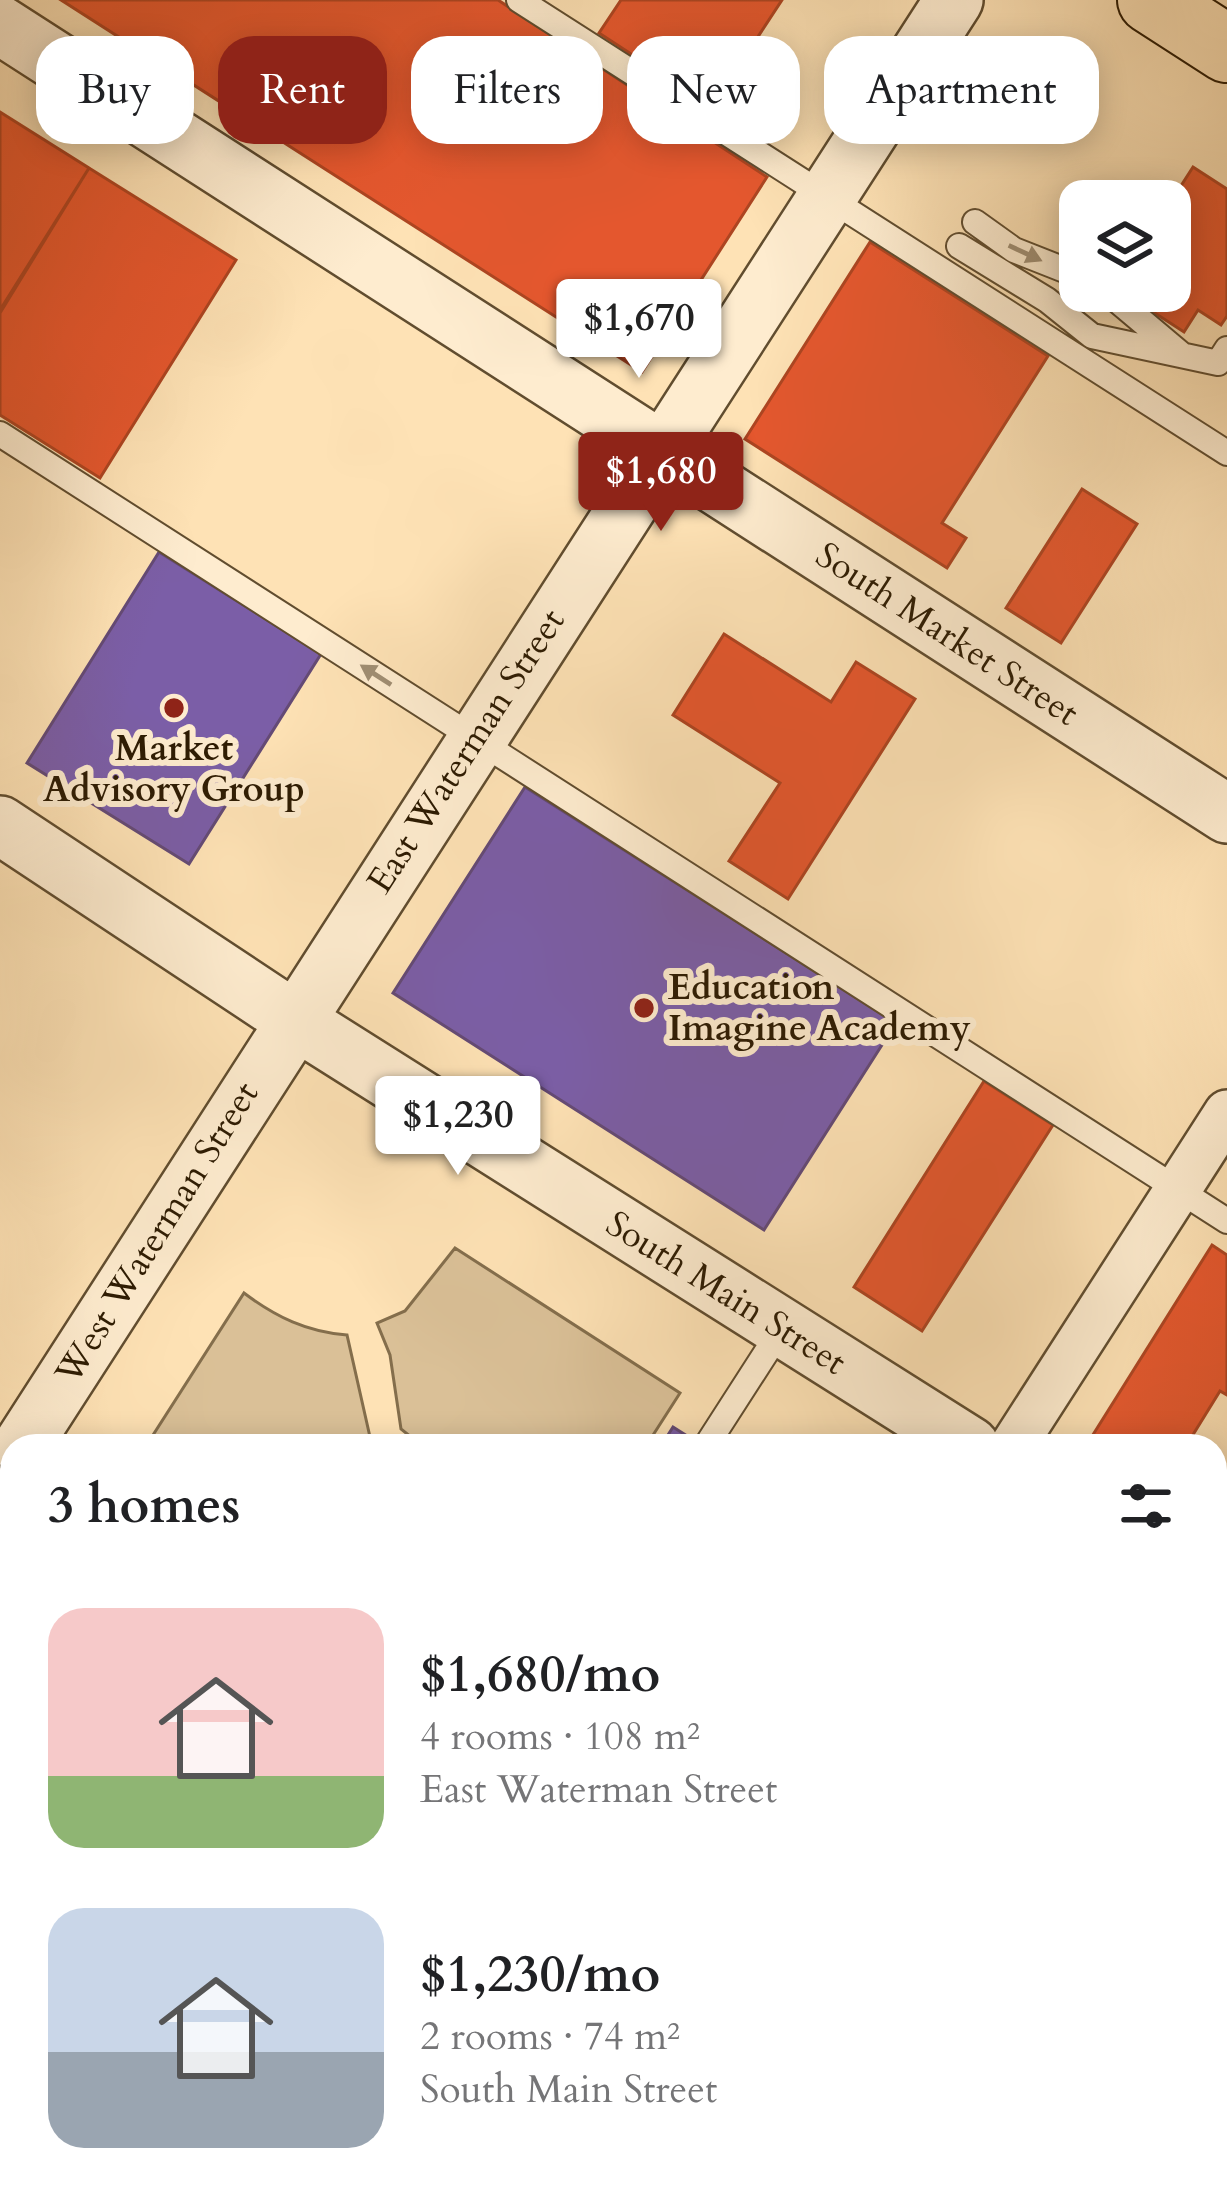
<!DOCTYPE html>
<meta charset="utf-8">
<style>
body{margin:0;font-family:Cardo,serif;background:#f6f6f6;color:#202124;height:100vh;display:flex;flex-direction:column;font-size:45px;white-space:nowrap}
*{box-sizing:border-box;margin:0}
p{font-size:39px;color:#757577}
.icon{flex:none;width:66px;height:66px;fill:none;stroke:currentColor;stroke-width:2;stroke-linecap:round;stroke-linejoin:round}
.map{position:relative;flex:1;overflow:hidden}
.drawer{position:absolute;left:0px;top:1434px;width:1227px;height:771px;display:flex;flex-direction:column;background:#fff;border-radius:36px 36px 0 0;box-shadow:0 6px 30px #0003}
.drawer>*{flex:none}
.top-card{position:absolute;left:36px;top:36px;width:1155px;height:108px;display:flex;gap:24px}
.tools{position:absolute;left:1059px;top:180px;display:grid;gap:24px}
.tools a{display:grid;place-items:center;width:132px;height:132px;border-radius:24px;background:#fff;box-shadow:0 6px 30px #0003;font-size:60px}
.price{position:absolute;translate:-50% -102px;padding:0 27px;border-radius:12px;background:#fff;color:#222;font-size:39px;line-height:78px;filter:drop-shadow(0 3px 6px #0008)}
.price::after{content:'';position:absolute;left:50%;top:72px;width:36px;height:27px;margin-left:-18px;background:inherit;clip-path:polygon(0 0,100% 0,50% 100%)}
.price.selected{background:#8f2418;color:#fff}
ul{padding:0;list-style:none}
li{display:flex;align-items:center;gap:36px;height:300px;padding:0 48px}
li span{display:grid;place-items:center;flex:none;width:336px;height:240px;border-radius:36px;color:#555}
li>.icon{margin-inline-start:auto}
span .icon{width:144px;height:144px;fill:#fffc;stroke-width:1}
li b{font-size:51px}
h2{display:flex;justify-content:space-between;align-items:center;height:144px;padding:0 48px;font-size:51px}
.chip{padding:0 42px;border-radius:36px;background:#fff;box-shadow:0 6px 30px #0003;font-size:42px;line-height:108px}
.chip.selected{background:#8f2418;color:#fff}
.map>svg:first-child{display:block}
.green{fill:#dac097;stroke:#846e4c;stroke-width:3}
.homes{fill:#f2c14e;stroke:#b78f37;stroke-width:3}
.shops{fill:#e4572e;stroke:#ad4521;stroke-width:3}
.offices{fill:#7b5ea7;stroke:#644a76;stroke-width:3}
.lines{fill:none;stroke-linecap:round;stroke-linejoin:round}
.service-casing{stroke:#614d2f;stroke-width:28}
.minor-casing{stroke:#614d2f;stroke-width:50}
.tertiary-casing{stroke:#614d2f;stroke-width:62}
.primary-casing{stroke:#2d1b02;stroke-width:70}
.service{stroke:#feeccf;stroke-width:24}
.minor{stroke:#feeccf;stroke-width:45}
.tertiary{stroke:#feeccf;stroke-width:57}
.primary{stroke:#fee2b5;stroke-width:66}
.oneway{fill:#a08e73}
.poi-dot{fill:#8f2418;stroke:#feeccf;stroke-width:4.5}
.labels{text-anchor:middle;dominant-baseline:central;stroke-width:12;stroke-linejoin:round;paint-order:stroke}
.street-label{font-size:36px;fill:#2d1b02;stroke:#feeccf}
.poi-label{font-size:36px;font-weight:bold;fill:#2d1b02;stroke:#feeccf}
</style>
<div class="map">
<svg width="1227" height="2204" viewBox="0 0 1227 2204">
<rect width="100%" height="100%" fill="#fee2b5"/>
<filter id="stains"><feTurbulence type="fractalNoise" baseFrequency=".00167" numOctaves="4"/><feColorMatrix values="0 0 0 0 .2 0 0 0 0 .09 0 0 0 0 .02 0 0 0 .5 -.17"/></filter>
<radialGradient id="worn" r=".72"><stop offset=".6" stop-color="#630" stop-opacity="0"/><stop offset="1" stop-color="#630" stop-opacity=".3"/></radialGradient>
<!-- green -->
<path class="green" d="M455,1248L680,1393L646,1446H422L401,1429L390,1355L377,1323L405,1311Z
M244,1293C276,1317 307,1332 347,1335L370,1437L361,1446H146Z"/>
<!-- homes -->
<path class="homes" d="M1215,1764L1227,1771V1912L1215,1905Z
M1215,2004L1227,2011V2129L1215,2121Z"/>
<!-- shops -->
<path class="shops" d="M61,0H498L767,177L642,372Z
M621,0H782L712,107L599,33Z
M0,112L89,168L0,310Z
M1193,167L1227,189V316L1221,325L1198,310L1184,332L1144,306L1153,291H1170V203Z
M89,168L236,260L100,478L0,415V313Z
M870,242L1048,356L942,523L966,538L947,568L745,439Z
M1082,489L1137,524L1061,643L1006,608Z
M724,634L831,702L856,662L915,699L788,899L729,861L780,783L673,715Z
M984,1081L1053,1125L922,1331L854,1287Z
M1212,1245L1227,1255V1395L1220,1391L1186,1446H1096L1089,1441Z"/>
<!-- offices -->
<path class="offices" d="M159,552L321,654L189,864L27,763Z
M525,787L896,1023L764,1230L393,993Z
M673,1427L703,1446H661Z"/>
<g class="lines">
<!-- service casing -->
<g class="service-casing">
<path id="service" d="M519,0L1227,453
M975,222L1014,250L1080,276
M959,246L1047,300L1092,336L1218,363L1227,349
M1106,291L1182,355
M0,434L1227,1221
M706,1446L782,1328"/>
</g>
<!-- minor casing -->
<g class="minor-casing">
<path id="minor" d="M1013,1446L1227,1113
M0,1761L12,1768
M664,2193L681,2204
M510,2204L535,2194"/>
</g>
<!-- tertiary casing -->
<g class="tertiary-casing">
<path id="tertiary" d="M0,25L1227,814
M0,825L293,1019L970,1446
M22,1446L954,0
M1215,1603L1227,1610"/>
</g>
<!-- primary casing -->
<g class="primary-casing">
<path id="primary" d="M1151,0L1227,49"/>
</g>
<!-- service -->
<use href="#service" class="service"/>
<!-- minor -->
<use href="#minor" class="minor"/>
<!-- tertiary -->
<use href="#tertiary" class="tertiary"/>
<!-- primary -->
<use href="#primary" class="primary"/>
</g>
<!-- one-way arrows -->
<defs><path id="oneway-solid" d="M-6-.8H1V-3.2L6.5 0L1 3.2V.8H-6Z" transform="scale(3)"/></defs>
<g class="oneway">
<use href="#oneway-solid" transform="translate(1025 253) rotate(25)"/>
<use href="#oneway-solid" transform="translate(376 675) rotate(-147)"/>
</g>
<!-- markers -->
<g class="poi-dot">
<circle cx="174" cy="708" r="12"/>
<circle cx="644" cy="1008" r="12"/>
</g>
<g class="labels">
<!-- street labels -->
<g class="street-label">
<text transform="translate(947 634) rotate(33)">South Market Street</text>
<text transform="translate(466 751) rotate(-57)">East Waterman Street</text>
<text transform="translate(157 1233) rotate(-58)">West Waterman Street</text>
<text transform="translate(726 1293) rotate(32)">South Main Street</text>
</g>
<!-- poi labels -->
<g class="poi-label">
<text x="174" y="748">Market<tspan x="174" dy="41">Advisory Group</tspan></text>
<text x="668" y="987" text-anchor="start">Education<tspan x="668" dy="41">Imagine Academy</tspan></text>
</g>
</g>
<rect width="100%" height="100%" filter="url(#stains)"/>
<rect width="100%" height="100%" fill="url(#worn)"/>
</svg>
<div class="tools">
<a><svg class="icon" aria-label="layers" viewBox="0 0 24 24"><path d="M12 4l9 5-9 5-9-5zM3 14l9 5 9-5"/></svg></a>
</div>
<b class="price" style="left:639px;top:381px">$1,670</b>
<b class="price selected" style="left:661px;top:534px">$1,680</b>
<b class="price" style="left:458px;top:1178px">$1,230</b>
<div class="top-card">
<a class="chip">Buy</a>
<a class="chip selected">Rent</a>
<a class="chip">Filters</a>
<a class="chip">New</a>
<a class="chip">Apartment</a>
</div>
<section class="drawer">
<h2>3 homes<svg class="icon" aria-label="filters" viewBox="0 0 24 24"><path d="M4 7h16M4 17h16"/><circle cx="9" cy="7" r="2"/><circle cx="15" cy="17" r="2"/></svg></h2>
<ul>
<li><span style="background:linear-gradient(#f6c9c9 70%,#8fb573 0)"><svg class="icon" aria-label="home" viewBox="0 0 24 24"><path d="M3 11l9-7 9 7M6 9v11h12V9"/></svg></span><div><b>$1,680/mo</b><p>4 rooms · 108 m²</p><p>East Waterman Street</p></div></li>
<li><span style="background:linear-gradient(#c9d6e8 60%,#9aa5b1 0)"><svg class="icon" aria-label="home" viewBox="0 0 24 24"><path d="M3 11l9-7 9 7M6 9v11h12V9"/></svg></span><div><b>$1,230/mo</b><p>2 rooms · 74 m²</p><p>South Main Street</p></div></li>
</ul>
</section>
</div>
